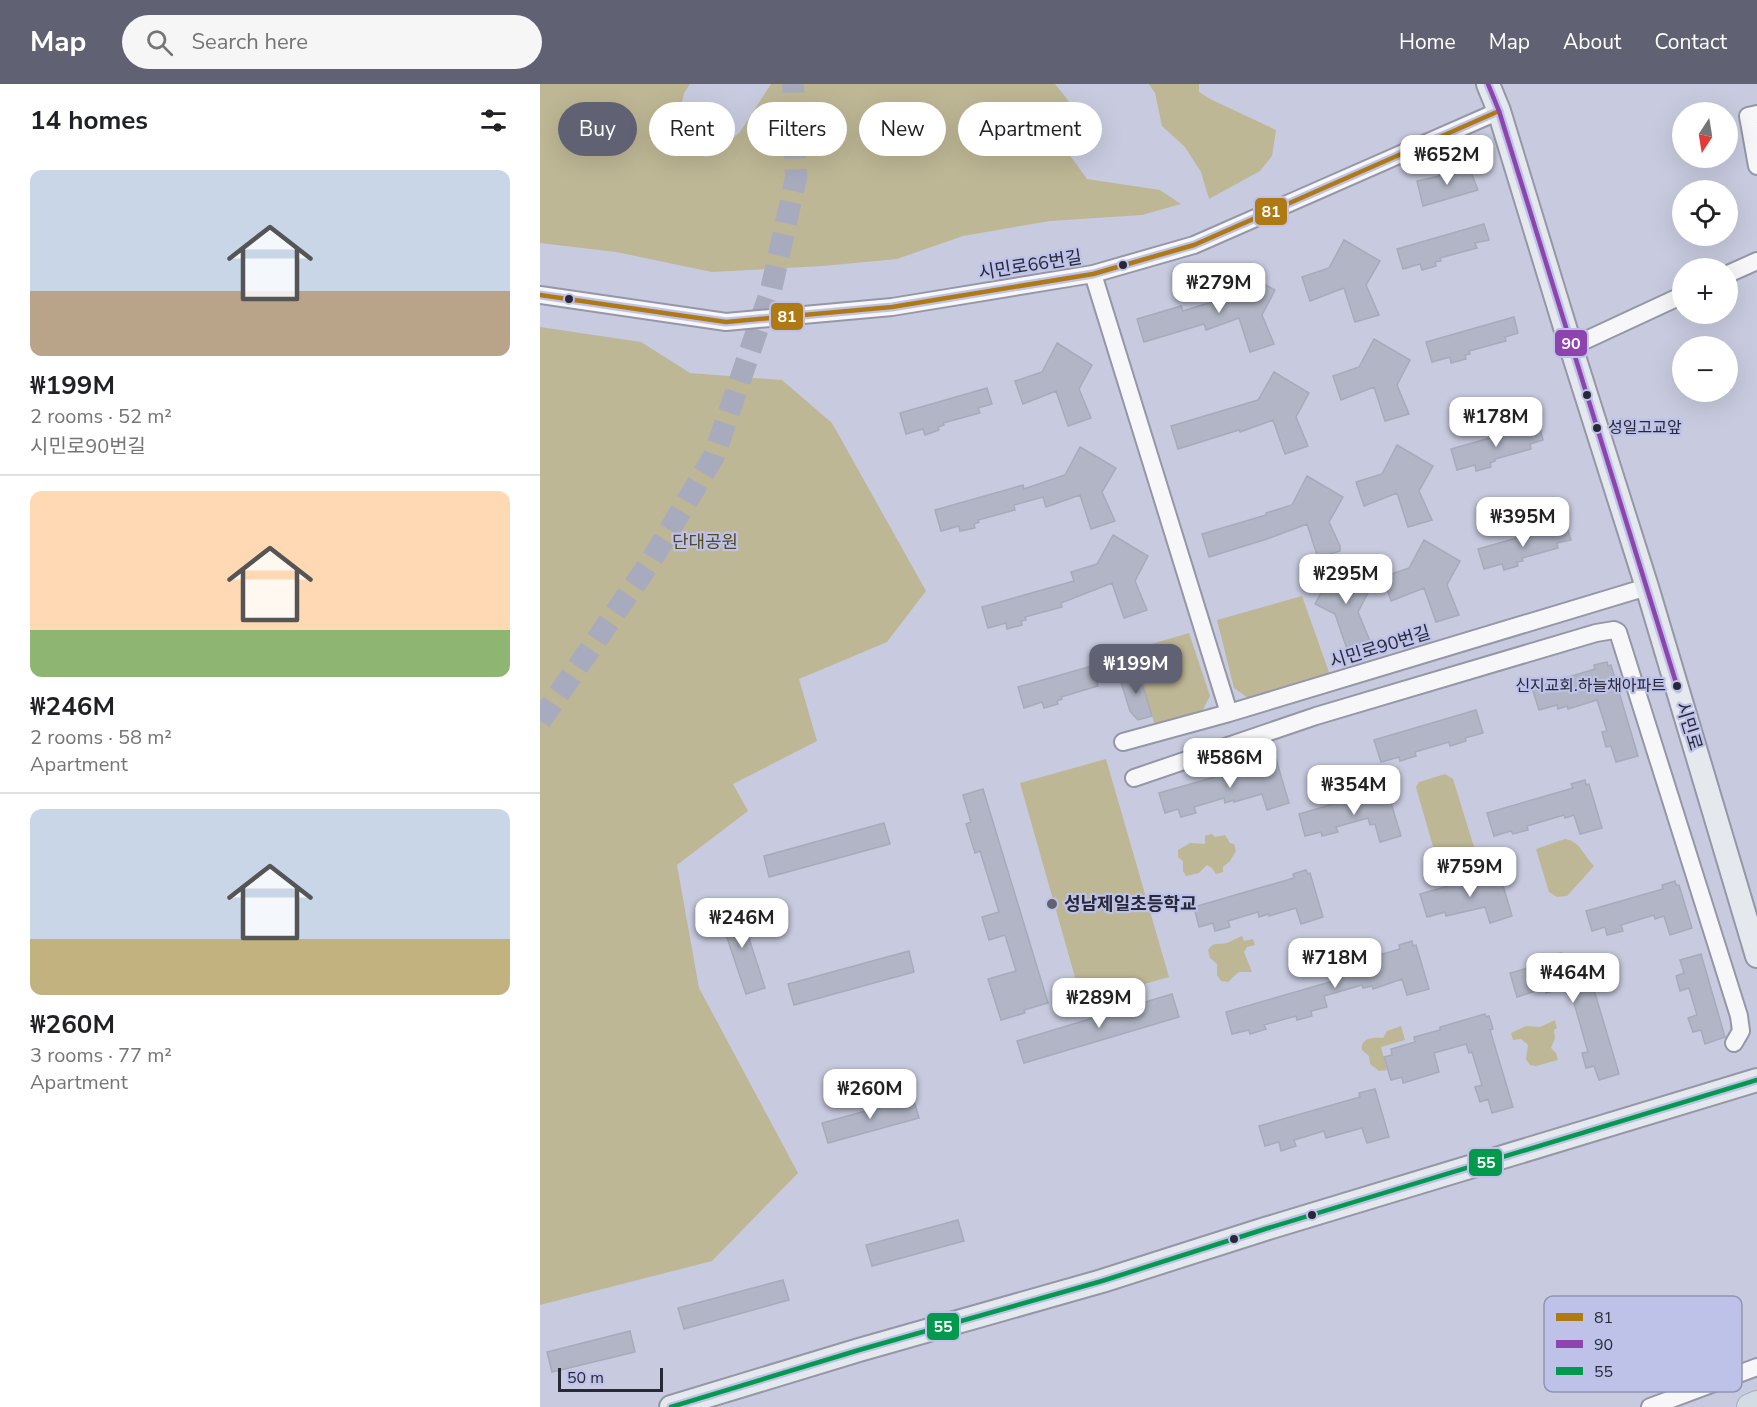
<!DOCTYPE html>
<meta charset="utf-8">
<style>
body{margin:0;font-family:"Nunito Sans","Noto Sans KR",sans-serif;background:#f6f6f6;color:#202124;height:100vh;display:flex;flex-direction:column;font-size:22px;white-space:nowrap}
*{box-sizing:border-box;margin:0}
p{font-size:20px;color:#757577}
.icon{flex:none;width:33px;height:33px;fill:none;stroke:currentColor;stroke-width:2;stroke-linecap:round;stroke-linejoin:round}
.map{position:relative;flex:1;overflow:hidden}
.panel{display:flex;flex-direction:column;background:#fff;width:540px}
.panel>*{flex:none}
.banner{position:absolute;left:18px;top:18px;width:570px;height:54px;display:flex;gap:12px}
.needle{width:39px;rotate:192deg}
.controls{position:absolute;left:1132px;top:18px;display:grid;gap:12px}
.controls a{display:grid;place-items:center;width:66px;height:66px;border-radius:50%;background:#fff;box-shadow:0 6px 24px #0002;font-size:30px}
.scale{position:absolute;left:18px;bottom:15px;width:105px;box-sizing:border-box;padding-left:6px;border:3px solid #282938;border-top:0;font-size:16px;line-height:21px;white-space:nowrap;color:#282938;-webkit-text-stroke:4px #bec2e9;paint-order:stroke}
.price{position:absolute;translate:-50% -51px;padding:0 14px;border-radius:12px;background:#fff;color:#222;font-size:20px;line-height:39px;filter:drop-shadow(0 2px 3px #0008)}
.price::after{content:'';position:absolute;left:50%;top:36px;width:18px;height:14px;margin-left:-9px;background:inherit;clip-path:polygon(0 0,100% 0,50% 100%)}
.price.on{background:#606172;color:#fff}
ul{padding:0;list-style:none}
li{display:grid;align-content:center;gap:12px;height:318px;padding:0 30px}
li+li{border-top:2px solid #e0e0e0}
li span{display:grid;place-items:center;height:186px;border-radius:12px;color:#555}
li>.icon{margin-inline-start:auto}
span .icon{width:108px;height:108px;fill:#fffc;stroke-width:1}
li b{font-size:26px}
h2{display:flex;justify-content:space-between;align-items:center;height:72px;padding:0 30px;font-size:26px}
.chip{padding:0 21px;border-radius:27px;background:#fff;box-shadow:0 6px 24px #0002;font-size:21px;line-height:54px}
.chip.on{background:#606172;color:#fff}
header{display:flex;align-items:center;gap:36px;box-sizing:border-box;height:84px;padding:0 30px;background:#606172;color:#fff}
header strong{font-size:28px}
nav{display:flex;gap:33px;margin-inline-start:auto;font-size:21px}
.search{width:420px;height:54px;background:#f6f6f6;display:flex;align-items:center;gap:15px;box-sizing:border-box;padding:0 21px;border-radius:33px;color:#757577;font-size:22px}
main{display:flex;flex:1;min-height:0}
.map>svg:first-child{display:block}
.green{fill:#beb795}
.building{fill:#b1b5c5;stroke:#a6abbb;stroke-width:1.5}
.lines{fill:none;stroke-linecap:round;stroke-linejoin:round}
.secondary-tunnel{stroke:#a8aabe;stroke-width:22;stroke-dasharray:22 11;stroke-linecap:butt}
.street-casing{stroke:#9597a7;stroke-width:20}
.secondary-casing{stroke:#9597a7;stroke-width:26}
.primary-casing{stroke:#a9aab6;stroke-width:28}
.street{stroke:#f7f7fa;stroke-width:16}
.secondary{stroke:#e5e9ed;stroke-width:22}
.primary{stroke:#d2dce2;stroke-width:26}
.bus-1-casing{stroke:#bec2e9;stroke-width:9}
.bus-2-casing{stroke:#bec2e9;stroke-width:9}
.bus-3-casing{stroke:#bec2e9;stroke-width:9}
.bus-1{stroke:#af7a14;stroke-width:4.5}
.bus-2{stroke:#8e44ad;stroke-width:4.5}
.bus-3{stroke:#049a4e;stroke-width:4.5}
.bus-dot{fill:#282938;stroke:#bec2e9;stroke-width:2}
.poi-dot{fill:#606172;stroke:#bec2e9;stroke-width:2}
.labels{text-anchor:middle;dominant-baseline:central;stroke-width:4.5;stroke-linejoin:round;paint-order:stroke}
.bus-label{font-size:16px;fill:#282938;stroke:#bec2e9;text-anchor:start}
.street-label{font-size:18px;fill:#282938;stroke:#bec2e9}
.park-label{font-size:18px;fill:#524b23;stroke:#bec2e9}
.poi-label{font-size:18px;font-weight:bold;fill:#282938;stroke:#bec2e9;text-anchor:start}
.key{fill:#bec2e9;stroke:#9194b4;stroke-width:1.5}
.key-label{font-size:16px;fill:#282938}
.line-badge{stroke:#bec2e9;stroke-width:2}
.badge-label{font-size:16px;text-anchor:middle;font-weight:bold;fill:#fff}
</style>
<header>
<strong>Map</strong>
<div class="search"><svg class="icon" aria-label="search" viewBox="0 0 24 24"><circle cx="10" cy="10" r="6"/><path d="M15 15l6 6"/></svg>Search here</div>
<nav><a>Home</a><a>Map</a><a>About</a><a>Contact</a></nav>
</header>
<main>
<section class="panel">
<h2>14 homes<svg class="icon" aria-label="filters" viewBox="0 0 24 24"><path d="M4 7h16M4 17h16"/><circle cx="9" cy="7" r="2"/><circle cx="15" cy="17" r="2"/></svg></h2>
<ul>
<li><span style="background:linear-gradient(#c9d6e8 65%,#b9a48a 0)"><svg class="icon" aria-label="home" viewBox="0 0 24 24"><path d="M3 11l9-7 9 7M6 9v11h12V9"/></svg></span><div><b>₩199M</b><p>2 rooms · 52 m²</p><p>시민로90번길</p></div></li>
<li><span style="background:linear-gradient(#ffd9b3 75%,#8fb573 0)"><svg class="icon" aria-label="home" viewBox="0 0 24 24"><path d="M3 11l9-7 9 7M6 9v11h12V9"/></svg></span><div><b>₩246M</b><p>2 rooms · 58 m²</p><p>Apartment</p></div></li>
<li><span style="background:linear-gradient(#c9d6e8 70%,#c2b280 0)"><svg class="icon" aria-label="home" viewBox="0 0 24 24"><path d="M3 11l9-7 9 7M6 9v11h12V9"/></svg></span><div><b>₩260M</b><p>3 rooms · 77 m²</p><p>Apartment</p></div></li>
</ul>
</section>
<div class="map">
<svg width="1217" height="1323" viewBox="0 0 1217 1323">
<rect width="100%" height="100%" fill="#c8cadf"/>
<!-- green -->
<path class="green" d="M0,0H150L144,9L134,51L142,61L166,73L182,64L200,48L231,0H515L528,16L529,36L521,59L547,95L620,106L641,120L602,131L510,137L423,152L357,175L283,182L172,188L76,168L0,159Z
M609,0H659V8L670,15L736,46L732,72L720,87L669,115L661,88L645,63L622,42L615,9Z
M0,243L101,258L150,289L242,296L292,339L386,507L347,558L259,595L277,657L193,700L208,727L137,781L159,904L258,1089L172,1177L0,1221Z
M762,512L790,591L711,616L694,604L677,536Z
M649,549L670,612L661,629L615,641L591,566Z
M566,675L629,893L542,918L480,699Z
M905,690L913,695L934,763L929,770L898,780L876,703L879,698Z
M672,750L675,753L685,751L690,759L694,760L696,767L690,777L683,783V788L676,790L672,784L667,781L659,789L646,792L643,787V777L638,773V766L650,759L665,760V752Z
M1025,755C1040,757 1044,772 1054,782L1027,812L1017,813L1009,808L996,765Z
M702,852L704,857L713,855L715,861L707,863L704,868L712,888H699L688,898L681,897L677,891V880L670,874L668,866C674,857 678,861 687,859C692,857 697,854 702,852Z
M1015,936L1017,944L1014,946L1015,954L1011,964L1016,969L1018,976L996,982L990,981L986,975L988,961L981,955L973,956L971,949L986,942L1000,943Z
M861,942L865,956L841,963L847,986L839,987L830,980L829,972L822,966C820,954 833,953 843,954L847,947Z"/>
<!-- building -->
<path class="building" d="M929,83L938,106L883,122L877,97L899,92L901,88Z
M944,140L949,156L935,159L937,164L900,174L901,177L895,178L896,182L882,186L880,180L863,185L857,165Z
M804,156L840,177L826,201L839,231L815,238L804,204L770,217L762,193L789,184Z
M699,186L735,206L722,231L734,260L710,268L699,234L666,246L664,240L604,258L597,235L641,222L643,227L684,214Z
M974,233L978,249L965,253L966,257L929,267L930,270L925,271L926,275L911,279L910,273L892,278L886,258Z
M834,255L870,276L857,301L869,330L845,337L834,303L801,316L793,292L819,283Z
M517,259L552,281L539,305L551,334L528,342L516,307L483,320L475,297L502,288Z
M734,288L769,309L756,333L768,362L745,370L733,336L700,348L699,346L638,365L631,342L718,316Z
M447,304L452,320L438,324L440,329L403,339L404,341L398,343L399,346L385,351L383,345L366,350L360,329Z
M999,340L1003,356L990,360L991,365L955,375V377L950,379L951,383L936,387L935,381L917,386L911,365Z
M857,361L893,382L879,407L892,436L868,443L857,409L824,422L816,398L842,390Z
M540,363L576,384L562,408L575,437L551,445L540,411L506,423L503,413L474,421L475,426L438,436L439,438L434,440L435,444L420,447L419,442L401,447L395,426L483,401L484,405L525,391Z
M767,392L803,413L789,438L800,462V467L778,474L767,440L727,455L669,473L662,450L726,431V429L752,421Z
M1026,440L1031,456L1017,459L1018,464L982,474L983,477L977,478L978,482L964,486L962,480L944,485L938,465Z
M573,451L608,472L595,497L607,526L584,534L572,499L521,519L522,523L485,533L486,536L481,537L482,541L467,545L466,539L448,544L442,523L534,497L531,488L557,480Z
M884,456L920,477L907,501L919,531L896,538L884,504L851,517L843,493L869,484Z
M796,482L831,503L818,528L830,557L807,565L795,530L775,520Z
M566,578L570,594L557,598L558,602L521,613L522,615L517,617L518,620L504,624L502,618L484,624L478,603Z
M1067,578L1068,582L1071,581L1098,672L1076,678L1071,662L1066,663L1062,648L1067,647L1057,616L1028,625L1027,622L1018,625L1017,621L999,626L992,604L1055,585L1054,581Z
M598,586L612,632L598,636L590,627L579,592Z
M936,626L943,649L925,654L926,657L910,662L909,658L875,668L876,672L860,677L859,673L841,678L834,656Z
M732,672L733,676L736,675L749,719L727,726L722,710L694,718V716L685,719L684,714L654,723L656,729L641,733L638,725L625,729L619,709L720,680L718,676Z
M1045,696L1046,701L1049,700L1062,744L1040,750L1034,731L1025,734L1024,731L987,742L988,746L973,750L971,747L954,752L947,729L1033,704L1031,700Z
M443,705L508,919L484,926L485,929L461,936L448,895L476,887L465,851L449,856L442,833L459,828L440,767L435,769L426,740L431,738L423,711Z
M844,705L845,708L850,707L853,719H851L861,752L840,758L835,740L830,741L828,734L796,743L798,748L782,752L781,748L765,752L759,730Z
M344,739L350,760L229,793L224,772Z
M955,784L956,789L959,788L972,832L950,839L945,823L915,830L906,832L905,828L887,833L880,810L943,792L942,788Z
M766,786L768,790L770,789L783,833L761,840L756,824L729,832L728,830L719,833L718,828L688,837L690,843L675,847L673,839L659,843L654,823L754,794L753,790Z
M1135,797L1136,801H1139L1152,844L1130,851L1124,832L1115,835L1114,831L1081,841L1083,847L1067,851L1065,843L1052,847L1046,827L1123,805L1122,801Z
M198,820L225,904L206,910L178,827Z
M872,857L873,862L876,861L889,905L867,911L862,895L833,905L832,902L823,904L822,901L784,912L787,923L771,927L772,932L757,936L756,932L724,941L726,945L710,950L709,946L692,950L686,928L800,895L797,883L860,865L859,861Z
M369,867L374,888L254,921L248,900Z
M1021,869L1024,879L1045,873V876L1049,875L1053,888L1049,889L1079,990L1059,996L1054,982L1046,984L1042,969L1048,968L1030,905L1023,907L1022,904L1006,909L1005,904L977,913L970,889L991,883L990,878Z
M1161,870L1185,953L1165,960L1161,946L1153,948L1148,934L1157,931L1149,904L1140,907L1136,892L1144,889L1140,876Z
M632,910L639,933L484,979L477,957Z
M945,930L946,933L949,932L953,945L950,946L973,1023L952,1029L948,1015L940,1018L935,1003L942,1001L932,968L929,969L926,960L894,969L899,988L863,999L862,993L851,996L844,973L852,971L851,965L875,958L874,953L900,946V943Z
M835,1005L849,1053L827,1059L822,1044L786,1054L784,1047L754,1056L756,1062L741,1067L739,1058L725,1062L719,1042L820,1013L819,1009Z
M373,1014L379,1034L288,1059L282,1039Z
M418,1136L424,1157L332,1182L326,1161Z
M243,1196L249,1216L144,1245L138,1224Z
M90,1247L95,1268L12,1288L7,1268Z"/>
<g class="lines">
<!-- secondary-tunnel -->
<path class="secondary-tunnel" d="M0,637L109,480L174,372L231,206L256,94L253,0"/>
<!-- street casing -->
<g class="street-casing">
<path id="street" d="M1217,30L1208,32L1217,82
M553,190L689,629
M1188,190L1217,177
M0,211L186,238L352,223L553,190L654,161L959,27
M1031,263L1143,211
M583,658L689,629L1107,503
M594,694L776,632L1056,549L1074,546L1078,548L1199,932L1201,947L1194,959
M1110,1323L1217,1283"/>
</g>
<!-- secondary casing -->
<g class="secondary-casing">
<path id="secondary" d="M948,0L959,27L1031,263L1107,503L1217,872
M131,1323L319,1266L562,1197L725,1145L1217,996"/>
</g>
<!-- primary casing -->
<g class="primary-casing">
<path id="primary" d="M1210,1323L1217,1320"/>
</g>
<!-- street -->
<use href="#street" class="street"/>
<!-- secondary -->
<use href="#secondary" class="secondary"/>
<!-- primary -->
<use href="#primary" class="primary"/>
<!-- bus-1 casing -->
<g class="bus-1-casing">
<path id="bus-1" d="M0,211L186,238L352,223L553,190L654,161L959,27"/>
</g>
<!-- bus-2 casing -->
<g class="bus-2-casing">
<path id="bus-2" d="M948,0L959,27L1138,605"/>
</g>
<!-- bus-3 casing -->
<g class="bus-3-casing">
<path id="bus-3" d="M131,1323L319,1266L562,1197L725,1145L1217,996"/>
</g>
<!-- bus-1 -->
<use href="#bus-1" class="bus-1"/>
<!-- bus-2 -->
<use href="#bus-2" class="bus-2"/>
<!-- bus-3 -->
<use href="#bus-3" class="bus-3"/>
</g>
<!-- markers -->
<g class="bus-dot">
<circle cx="583" cy="181" r="5"/>
<circle cx="29" cy="215" r="5"/>
<circle cx="1047" cy="311" r="5"/>
<circle cx="1057" cy="344" r="5"/>
<circle cx="1137" cy="602" r="5"/>
<circle cx="772" cy="1131" r="5"/>
<circle cx="694" cy="1155" r="5"/>
</g>
<circle class="poi-dot" cx="512" cy="820" r="6"/>
<g class="labels">
<!-- bus labels -->
<g class="bus-label">
<text x="1068" y="344">성일고교앞</text>
<text x="1126" y="602" text-anchor="end">신지교회.하늘채아파트</text>
</g>
<!-- street labels -->
<g class="street-label">
<text transform="translate(490 181) rotate(-9)">시민로66번길</text>
<text transform="translate(840 563) rotate(-17)">시민로90번길</text>
<text transform="translate(1149 642) rotate(73)">시민로</text>
</g>
<!-- park labels -->
<g class="park-label">
<text x="165" y="458">단대공원</text>
</g>
<!-- poi labels -->
<g class="poi-label">
<text x="524" y="820">성남제일초등학교</text>
</g>
</g>
<!-- legend -->
<rect x="1004" y="1212" width="198" height="96" rx="9" class="key"/>
<rect x="1016" y="1229" width="27" height="8" fill="#af7a14"/>
<rect x="1016" y="1256" width="27" height="8" fill="#8e44ad"/>
<rect x="1016" y="1283" width="27" height="8" fill="#049a4e"/>
<g class="key-label">
<text x="1054" y="1239">81</text>
<text x="1054" y="1266">90</text>
<text x="1054" y="1293">55</text>
</g>
<g class="line-badge">
<rect x="714" y="113" width="34" height="29" rx="6" fill="#af7a14"/>
<rect x="230" y="218" width="34" height="29" rx="6" fill="#af7a14"/>
<rect x="1014" y="245" width="34" height="28" rx="6" fill="#8e44ad"/>
<rect x="928" y="1064" width="35" height="29" rx="6" fill="#049a4e"/>
<rect x="386" y="1228" width="34" height="29" rx="6" fill="#049a4e"/>
</g>
<g class="badge-label">
<text x="731" y="133">81</text>
<text x="247" y="238">81</text>
<text x="1031" y="265">90</text>
<text x="946" y="1084">55</text>
<text x="403" y="1248">55</text>
</g>
</svg>
<div class="controls">
<a><svg class="needle" viewBox="-14 -14 28 28"><path d="M0-13l5 13h-10z" fill="#e53935"/><path d="M0 13l5-13h-10z" fill="#757577"/></svg></a>
<a><svg class="icon" aria-label="locate" viewBox="0 0 24 24"><circle cx="12" cy="12" r="6"/><path d="M12 2v4M12 18v4M2 12h4M18 12h4"/></svg></a>
<a>+</a>
<a>−</a>
</div>
<div class="scale">50 m</div>
<b class="price" style="left:907px;top:102px">₩652M</b>
<b class="price" style="left:679px;top:230px">₩279M</b>
<b class="price" style="left:956px;top:364px">₩178M</b>
<b class="price" style="left:983px;top:464px">₩395M</b>
<b class="price" style="left:806px;top:521px">₩295M</b>
<b class="price on" style="left:596px;top:611px">₩199M</b>
<b class="price" style="left:690px;top:705px">₩586M</b>
<b class="price" style="left:814px;top:732px">₩354M</b>
<b class="price" style="left:930px;top:814px">₩759M</b>
<b class="price" style="left:202px;top:865px">₩246M</b>
<b class="price" style="left:795px;top:905px">₩718M</b>
<b class="price" style="left:1033px;top:920px">₩464M</b>
<b class="price" style="left:559px;top:945px">₩289M</b>
<b class="price" style="left:330px;top:1036px">₩260M</b>
<div class="banner">
<a class="chip on">Buy</a>
<a class="chip">Rent</a>
<a class="chip">Filters</a>
<a class="chip">New</a>
<a class="chip">Apartment</a>
</div>
</div>
</main>
